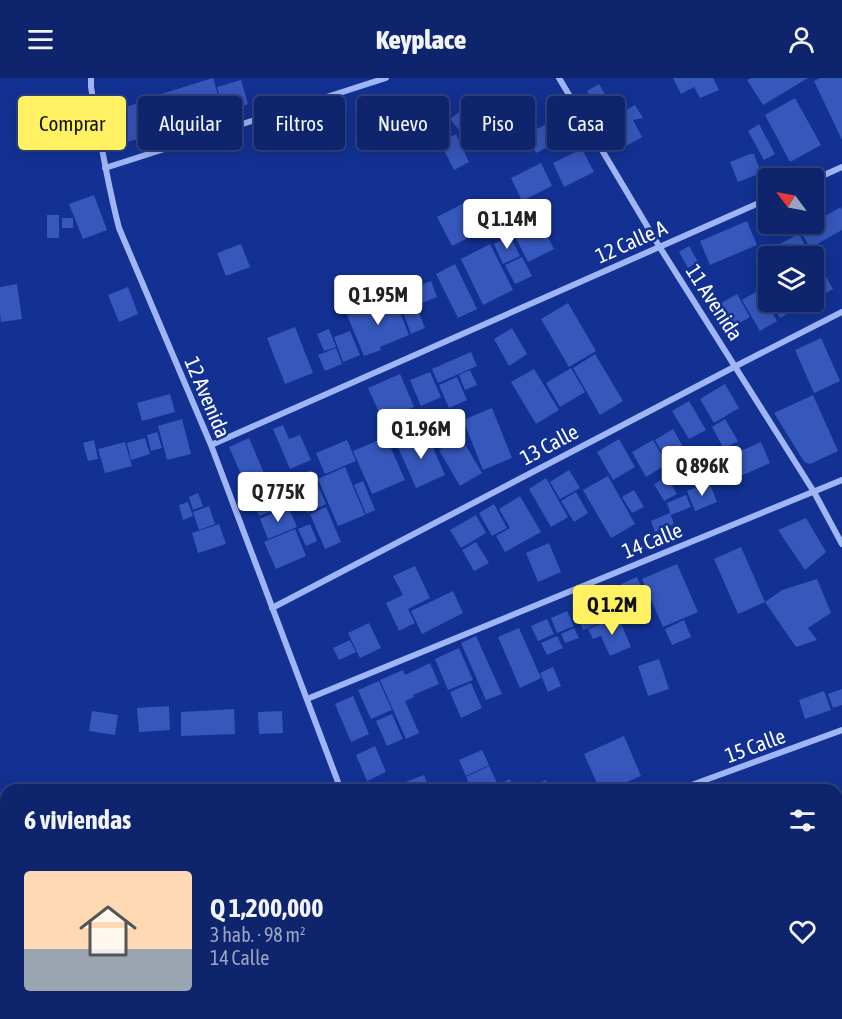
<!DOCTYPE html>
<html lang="es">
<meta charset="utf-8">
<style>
body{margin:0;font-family:"Asap Condensed",sans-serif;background:#172d73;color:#f1f3f6;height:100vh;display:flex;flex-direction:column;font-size:22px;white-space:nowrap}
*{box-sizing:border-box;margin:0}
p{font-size:20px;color:#9ba5c2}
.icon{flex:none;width:33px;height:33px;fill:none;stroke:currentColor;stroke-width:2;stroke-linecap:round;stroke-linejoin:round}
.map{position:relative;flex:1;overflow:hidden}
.drawer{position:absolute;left:0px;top:706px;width:843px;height:236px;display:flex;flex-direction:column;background:#0e256e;border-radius:18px 18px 0 0;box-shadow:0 3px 15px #0003,0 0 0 2px #2e4281}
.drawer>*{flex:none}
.top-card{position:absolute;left:18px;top:18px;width:807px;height:54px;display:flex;gap:12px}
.needle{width:39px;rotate:302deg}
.buttons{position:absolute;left:758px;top:90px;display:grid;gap:12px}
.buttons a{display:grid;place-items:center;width:66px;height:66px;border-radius:6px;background:#0e256e;box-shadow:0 3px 15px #0003,0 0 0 2px #2e4281;font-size:30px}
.price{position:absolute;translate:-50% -51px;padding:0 14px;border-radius:6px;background:#fff;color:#222;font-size:20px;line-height:39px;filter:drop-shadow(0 2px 3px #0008)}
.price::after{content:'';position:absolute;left:50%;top:36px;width:18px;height:14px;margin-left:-9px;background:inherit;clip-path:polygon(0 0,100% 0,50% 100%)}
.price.active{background:#fff161;color:#111}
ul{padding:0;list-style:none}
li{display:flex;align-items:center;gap:18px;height:150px;padding:0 24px}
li+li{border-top:2px solid #2e4281}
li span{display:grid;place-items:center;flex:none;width:168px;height:120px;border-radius:6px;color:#555}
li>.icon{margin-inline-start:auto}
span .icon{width:72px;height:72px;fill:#fffc;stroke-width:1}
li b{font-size:26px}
h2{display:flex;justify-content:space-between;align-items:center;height:72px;padding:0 24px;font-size:26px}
.pill{padding:0 21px;border-radius:6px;background:#0e256e;box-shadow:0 3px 15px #0003,0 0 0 2px #2e4281;font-size:21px;line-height:54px}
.pill.active{background:#fff161;color:#111}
header{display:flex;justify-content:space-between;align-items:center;height:78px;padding:0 24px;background:#0e256e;font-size:27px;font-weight:800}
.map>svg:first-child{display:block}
.building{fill:#3657bb}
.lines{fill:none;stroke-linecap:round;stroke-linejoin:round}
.street{stroke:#a0b5f3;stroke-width:6}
.labels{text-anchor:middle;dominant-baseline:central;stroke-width:5;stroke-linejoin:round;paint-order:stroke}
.street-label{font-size:21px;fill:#fff;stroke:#123193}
</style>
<header><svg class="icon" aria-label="menu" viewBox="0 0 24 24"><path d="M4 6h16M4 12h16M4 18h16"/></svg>Keyplace<svg class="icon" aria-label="person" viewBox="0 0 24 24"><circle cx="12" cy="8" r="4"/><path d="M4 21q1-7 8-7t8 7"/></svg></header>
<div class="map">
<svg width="842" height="941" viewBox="0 0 842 941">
<rect width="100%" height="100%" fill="#123193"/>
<!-- building -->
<path class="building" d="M213,0L224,38L159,58L148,20Z
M673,0H713L719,12L700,20L694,9L681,16Z
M751,0H808L763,27L747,2Z
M820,0H842V62L814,3Z
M241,2L248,26L224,34L217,9Z
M599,6L616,35L604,42L587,13Z
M795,20L821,67L790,84L765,37Z
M145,23L155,56L113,68L103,36Z
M635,27L643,40L633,42L642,59L619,72L604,45Z
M463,31L475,48L463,57L450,41Z
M417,33L433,45L425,56L409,44Z
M447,37L452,56L438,60L433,42Z
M558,40L568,59L536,75L527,56Z
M759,46L775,76L764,82L748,53Z
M456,56L469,84L454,92L440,64Z
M582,71L594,94L564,109L553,85Z
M750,76H754L761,95L738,104L730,84Z
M541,85L552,108L522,123L511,100Z
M94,117L107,152L83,161L69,126Z
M464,125L478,155L452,168L437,139Z
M841,129L842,132V152L810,170L800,152Z
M533,130L554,171L528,184L507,143Z
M47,137H59V160H47Z
M62,140H73V150H62Z
M747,143L757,167L710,187L700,163Z
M799,156L808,173L798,178H785L778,167Z
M510,158L520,178L503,186L494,166Z
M241,166L250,189L226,198L217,175Z
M490,166L513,212L483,227L461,181Z
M689,168L698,184L688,190L679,174Z
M522,179L532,198L515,206L505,187Z
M455,186L477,231L458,240L436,196Z
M824,195L833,211L813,222V201Z
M405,197L409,207L395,213L391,203Z
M431,203L437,219L417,227L411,211Z
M17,206L22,241L1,244L0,236V209Z
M128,209L138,236L119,244L108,217Z
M409,209L416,227L402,232L395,214Z
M759,212L777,243L760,253L742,222Z
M737,216L750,239L729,251L716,228Z
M395,221L409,257L380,269L381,272L364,278L347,237L364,230L365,232Z
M770,224H798L801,228L780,240Z
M568,225L596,273L569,289L541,241Z
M416,228L425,250L411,256L403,234Z
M295,249L313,295L285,306L267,260Z
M512,250L527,276L509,288L494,261Z
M329,251L336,269L324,273L317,256Z
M350,253L360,277L343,284L334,259Z
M821,260L840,303L814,315L795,272Z
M336,270L342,286L325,293L318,277Z
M471,274L477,288L438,305L432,291Z
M595,276L623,323L600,337L573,290Z
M571,290L585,314L560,329L546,305Z
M534,291L559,332L536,346L511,304Z
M470,292L477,307L465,312L459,297Z
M430,294L441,319L421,328L410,302Z
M400,296L414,329L383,343L368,310Z
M457,299L467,322L449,330L439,307Z
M725,306L739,330L714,345L700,321Z
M170,316L175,334L142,343L137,325Z
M813,317L838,373L810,386L806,385L803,382L774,335Z
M689,323L706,352L689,361L672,333Z
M492,330L512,380L483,392L463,342Z
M418,334L426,353L397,365L389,346Z
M182,341L191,376L167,382L158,348Z
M725,341L738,363L724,371L712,349Z
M283,347L289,361L300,357L311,382L290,391L273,351Z
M673,351L697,394L679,404L655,362Z
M157,354L162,370L151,373L147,357Z
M426,354L445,397L416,410L397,367Z
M386,359L405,402L372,416L353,373Z
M461,359L482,395L460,408L439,372Z
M145,360L150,376L131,382L127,365Z
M249,360L270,409L250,417L229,369Z
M619,361L635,389L613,402L597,374Z
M94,362L98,381L88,383L83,365Z
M347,362L356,383L325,396L316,375Z
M653,362L667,386L646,399L632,374Z
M125,364L132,388L105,395L98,371Z
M761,364L770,385L727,404L718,383Z
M345,389L365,437L338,448L318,401Z
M311,392L326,426L307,435L292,400Z
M569,392L580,410L560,421L550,404Z
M608,398L635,446L611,460L583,412Z
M667,399L677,416L664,423L654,406Z
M546,400L568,439L551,449L529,411Z
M363,403L375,432L366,436L354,407Z
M709,404L717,424L695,433L687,413Z
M278,407L287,427L259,438L251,419Z
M634,412L644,429L632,435L622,419Z
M576,414L588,435L574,444L561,423Z
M198,415L203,428L193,432L189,419Z
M686,417L691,429L671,437L667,425Z
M520,418L541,454L505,474L496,458L510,450L499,431Z
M188,424L193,438L183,442L179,427Z
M494,426L507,450L492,458L479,435Z
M209,428L215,446L199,452L193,434Z
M288,428L297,449L268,461L260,441Z
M326,429L341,464L325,471L310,436Z
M670,435L674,446L655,454L651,443Z
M476,437L486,455L461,470L450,452Z
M806,440L826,474L805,492L778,452Z
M219,446L226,466L198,475L192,455Z
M310,446L317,463L306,468L298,451Z
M295,451L306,478L276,491L264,464Z
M476,464L489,485L474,493L462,472Z
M549,465L561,494L538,504L526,475Z
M741,469L765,524L738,536L714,481Z
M677,486L698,534L663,549L642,501Z
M415,488L430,520L408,531L415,545L399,553L386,525L403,517L393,498Z
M637,499L652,534L644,538L639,528L632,531L621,506Z
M817,501L831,535L808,550L817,562L796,569L765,524L782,512Z
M453,513L463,535L422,556L411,533Z
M604,514L615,538L583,552L573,528Z
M567,533L574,548L557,555L551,540Z
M618,538L631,569L610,578L601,558L593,561L588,551Z
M547,541L554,556L538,563L531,548Z
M684,542L691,559L672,567L665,551Z
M369,545L381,570L360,580L348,555Z
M519,550L541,600L520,610L498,559Z
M574,550L579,560L565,565L561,556Z
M476,558L502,616L486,622L461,565Z
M557,558L563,570L547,577L541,565Z
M350,562L356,574L339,582L333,570Z
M459,570L473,602L448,612L435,581Z
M659,581L669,611L648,618L638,588Z
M430,585L439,606L413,617L414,619L405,623L419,655L406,661L380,602L403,592L405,597Z
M553,589L561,608L548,614L540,595Z
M379,603L392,632L371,641L358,612Z
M471,605L482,630L461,640L450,614Z
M842,611V627L833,630L828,616Z
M824,613L831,632L805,641L799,622Z
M353,618L369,656L351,664L335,626Z
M169,628L170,652L139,654L137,630Z
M234,631L235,656L181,658V634Z
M92,633L118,637L115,657L89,653Z
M282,633L283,655L259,656L258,634Z
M392,636L403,661L387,668L376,643Z
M624,658L641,698L608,712H600L584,676Z
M375,668L386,694L367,703L356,677Z
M482,672L489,687L466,698L459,682Z
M489,688L498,707L510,701L514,712H463L462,709L469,706L466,699Z
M424,697L430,712H406L403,705Z
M546,702L551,712H521Z
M842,833V880L837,881V835Z
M842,933V941H819L833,936H837V935Z
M519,936H562L564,941H522Z
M601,936H640L641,940L603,941Z"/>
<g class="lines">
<!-- street -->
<path class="street" d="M91,0V9C99,56 107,104 119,150L211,367L341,712
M559,0L659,168L814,414L842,466
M105,90L386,0
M813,102L842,89
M211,367L768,121
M272,530L736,288L842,234
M307,621L842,402
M678,712L842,652
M837,904L842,902
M416,936L418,941
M716,941L732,936"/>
</g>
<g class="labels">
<!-- street labels -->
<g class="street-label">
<text transform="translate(631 163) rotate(-24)">12 Calle A</text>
<text transform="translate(715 224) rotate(57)">11 Avenida</text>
<text transform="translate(208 319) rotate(67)">12 Avenida</text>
<text transform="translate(549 366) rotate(-28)">13 Calle</text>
<text transform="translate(652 462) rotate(-22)">14 Calle</text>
<text transform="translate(755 667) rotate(-20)">15 Calle</text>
</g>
</g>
</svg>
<div class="buttons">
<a><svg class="needle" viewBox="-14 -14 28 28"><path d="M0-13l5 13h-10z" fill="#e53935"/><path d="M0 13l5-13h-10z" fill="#9ba5c2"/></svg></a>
<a><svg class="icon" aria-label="layers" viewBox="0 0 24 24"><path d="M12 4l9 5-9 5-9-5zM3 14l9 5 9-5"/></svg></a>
</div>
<b class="price" style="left:507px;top:172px">Q 1.14M</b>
<b class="price" style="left:378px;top:248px">Q 1.95M</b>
<b class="price" style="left:421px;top:382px">Q 1.96M</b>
<b class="price" style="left:702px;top:419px">Q 896K</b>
<b class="price" style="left:278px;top:445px">Q 775K</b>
<b class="price active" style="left:612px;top:558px">Q 1.2M</b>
<div class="top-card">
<a class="pill active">Comprar</a>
<a class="pill">Alquilar</a>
<a class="pill">Filtros</a>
<a class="pill">Nuevo</a>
<a class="pill">Piso</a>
<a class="pill">Casa</a>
</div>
<section class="drawer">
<h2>6 viviendas<svg class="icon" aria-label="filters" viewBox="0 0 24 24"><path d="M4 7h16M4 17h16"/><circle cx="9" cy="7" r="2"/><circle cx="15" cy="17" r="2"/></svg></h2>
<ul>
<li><span style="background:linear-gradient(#ffd9b3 65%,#9aa5b1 0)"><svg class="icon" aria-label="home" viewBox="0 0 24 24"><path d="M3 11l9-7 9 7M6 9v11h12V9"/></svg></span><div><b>Q 1,200,000</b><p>3 hab. · 98 m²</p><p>14 Calle</p></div><svg class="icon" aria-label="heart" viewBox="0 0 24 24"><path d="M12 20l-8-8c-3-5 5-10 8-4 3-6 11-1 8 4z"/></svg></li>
</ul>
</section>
</div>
